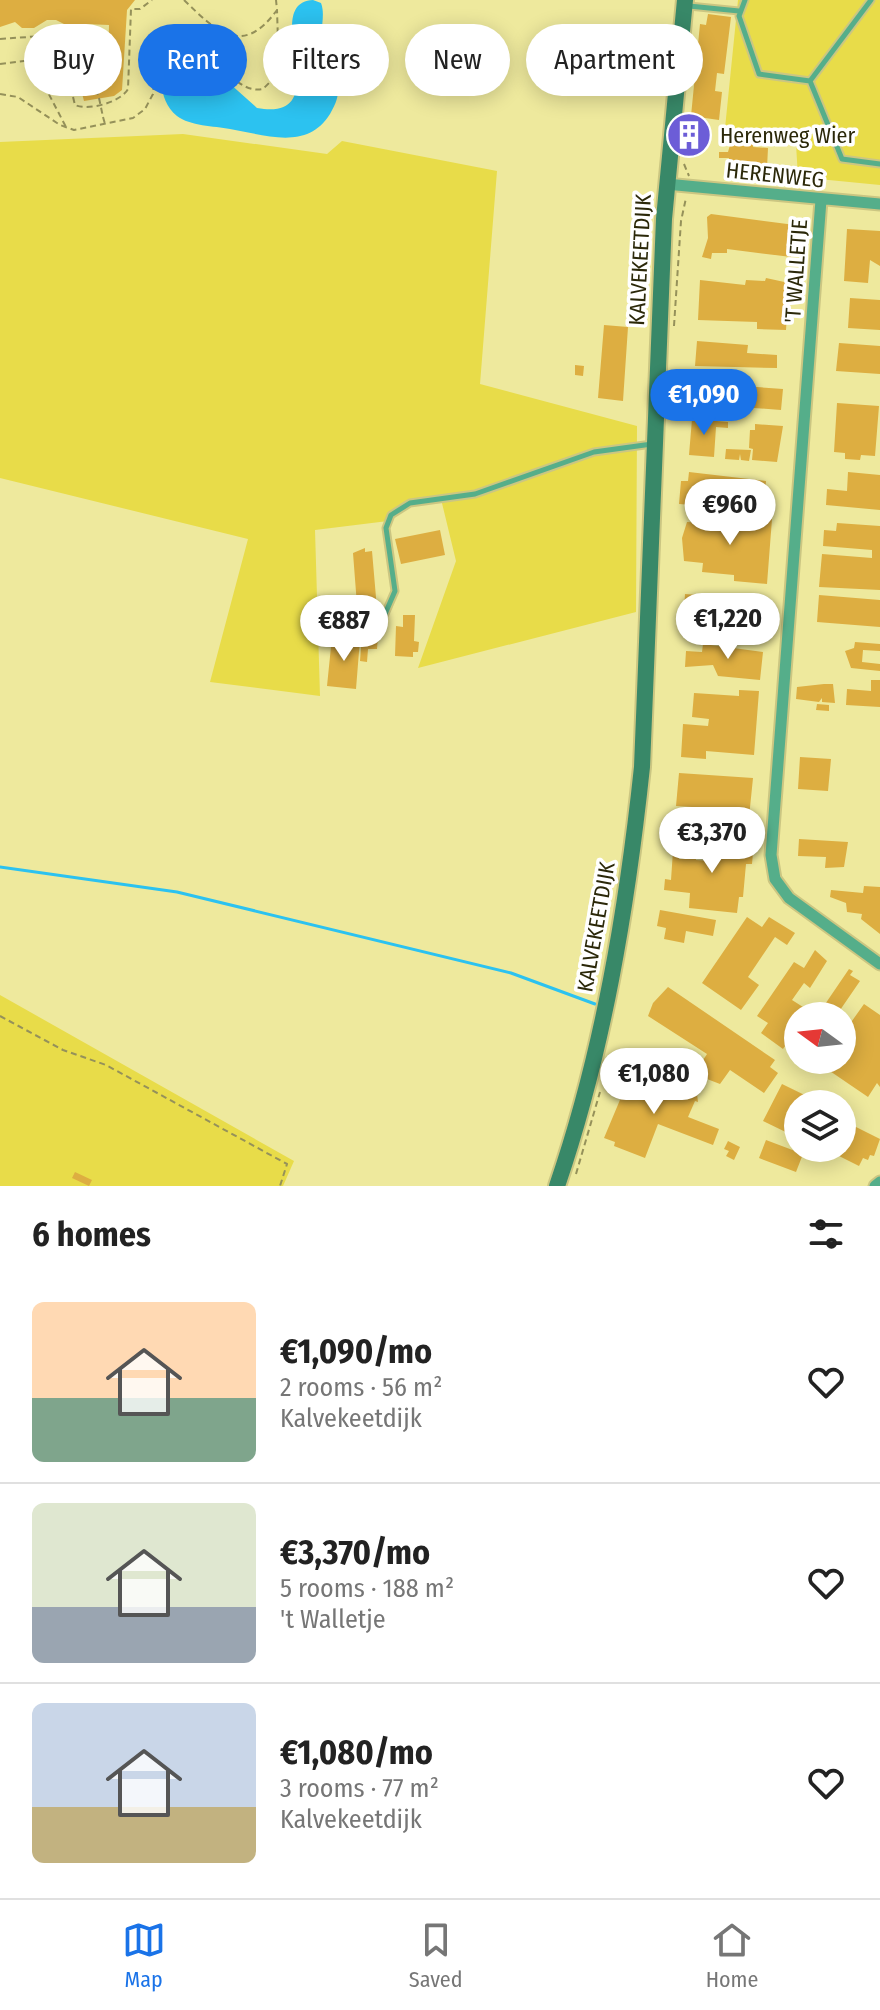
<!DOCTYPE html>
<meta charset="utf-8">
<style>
body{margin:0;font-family:"Fira Sans Condensed",sans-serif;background:#f6f6f6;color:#222;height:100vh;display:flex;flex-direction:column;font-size:30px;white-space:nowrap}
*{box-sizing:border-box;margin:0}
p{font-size:26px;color:#767676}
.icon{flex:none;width:44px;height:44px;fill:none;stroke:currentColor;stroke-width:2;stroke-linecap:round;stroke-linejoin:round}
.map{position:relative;height:1186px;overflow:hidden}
.side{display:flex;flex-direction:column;background:#fff;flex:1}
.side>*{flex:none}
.hud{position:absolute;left:24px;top:24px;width:832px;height:72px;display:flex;gap:16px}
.needle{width:52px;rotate:285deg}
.tools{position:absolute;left:784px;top:1002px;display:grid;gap:16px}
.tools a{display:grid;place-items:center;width:72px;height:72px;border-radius:50%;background:#fff;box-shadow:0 4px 20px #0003;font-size:40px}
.price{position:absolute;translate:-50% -68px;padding:0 18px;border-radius:28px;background:#fff;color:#222;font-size:26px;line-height:52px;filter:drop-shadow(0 2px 4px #0008)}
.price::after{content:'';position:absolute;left:50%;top:48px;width:24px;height:18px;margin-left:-12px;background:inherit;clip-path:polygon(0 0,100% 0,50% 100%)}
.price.on{background:#1a73e8;color:#fff}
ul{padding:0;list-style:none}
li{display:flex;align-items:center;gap:24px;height:200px;padding:0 32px}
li+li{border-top:2px solid #e0e0e0}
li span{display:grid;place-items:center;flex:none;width:224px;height:160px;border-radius:12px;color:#555}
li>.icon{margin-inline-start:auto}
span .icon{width:96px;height:96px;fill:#fffc;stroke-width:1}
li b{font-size:34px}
h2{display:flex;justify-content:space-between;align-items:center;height:96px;padding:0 32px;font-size:34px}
.pill{padding:0 28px;border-radius:36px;background:#fff;box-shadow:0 4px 20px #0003;font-size:28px;line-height:72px}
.pill.on{background:#1a73e8;color:#fff}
.tab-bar{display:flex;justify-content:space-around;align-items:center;height:112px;border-top:2px solid #e0e0e0;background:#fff;font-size:22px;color:#767676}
.tab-bar a{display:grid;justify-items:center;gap:4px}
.tab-bar .on{color:#1a73e8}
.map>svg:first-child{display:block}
.green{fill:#e8dc49}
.water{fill:#2cc2f0}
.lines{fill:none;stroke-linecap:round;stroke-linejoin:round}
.stream{stroke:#2cc2f0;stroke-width:3}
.building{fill:#ddae41;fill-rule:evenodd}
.lane-casing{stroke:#cbc682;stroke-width:9}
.street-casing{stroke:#cbc682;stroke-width:15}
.secondary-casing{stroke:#cbc682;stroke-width:20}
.path{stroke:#95915a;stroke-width:2;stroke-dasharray:6 4;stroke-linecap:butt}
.lane{stroke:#55ae8a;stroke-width:5}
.street{stroke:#55ae8a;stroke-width:11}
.secondary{stroke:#388868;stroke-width:16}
.path-bridge{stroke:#95915a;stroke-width:2;stroke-dasharray:6 4;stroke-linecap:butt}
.labels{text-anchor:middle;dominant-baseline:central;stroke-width:7;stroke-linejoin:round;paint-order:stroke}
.poi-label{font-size:22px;fill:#2b2809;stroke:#fff;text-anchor:start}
.street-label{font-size:22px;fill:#2b2809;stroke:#fff}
</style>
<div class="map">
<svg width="880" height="1186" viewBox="0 0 880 1186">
<rect width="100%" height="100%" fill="#eee99d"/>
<!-- green -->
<path class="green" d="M738,0H880V185L798,177L795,128L724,138Z
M183,134L327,154L342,141L497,171L480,384L637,426L636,612L418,668L456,561L441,499L410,503L388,521L315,530L320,696L210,682L248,539L0,478V142Z
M0,995L294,1161L283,1186H0Z"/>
<!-- water -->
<path class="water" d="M313,0L321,3C326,16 319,30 323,45C327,60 339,75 338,91C338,99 334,107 330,114C307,151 266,135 230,129C214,126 190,126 177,116C157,100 158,68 173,50H192L257,108C341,123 257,3 313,0Z"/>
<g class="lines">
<!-- stream -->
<path class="stream" d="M0,867L177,892L511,973L595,1004"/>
</g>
<!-- building -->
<path class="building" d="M0,0H135L127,10L122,90L114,96L84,101L64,24L56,20H47L34,28H22L15,22L0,27ZM86,24L109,25L108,63L95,66Z
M708,14L731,17L724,74L717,73L715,91L722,92L719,120L691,116L700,24L706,25Z
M754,137L753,147L768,148L767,168L778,169L781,178L752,177L747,175V170H728L729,158H719V152H728L732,138Z
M711,214L795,225L791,257L727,249V253H712L711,259L702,257L708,238L707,217Z
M847,229L880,231V266L870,260L868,283L844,281Z
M766,278L789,283L786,330L757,329V322L698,320L700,280L745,285L746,280L765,281Z
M850,298L880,300V330L848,328Z
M604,325L628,327L623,401L598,398Z
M697,341L748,345L747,353L777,355V368L695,366Z
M839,343L880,346V374L836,371Z
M575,365L584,366L583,376L575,375Z
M743,386L783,389L781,410L741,407Z
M837,403L879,406L875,456L861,455L860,460L845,459V453L834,452Z
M692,419L728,422V428L716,427L714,457L689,455Z
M755,424L783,426L777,462L752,460L753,449L749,448L750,430H755Z
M726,449L751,450L749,461L741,460L740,454L739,460L725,459Z
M689,472L766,481L764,503L744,504L706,497L705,506L679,504L681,481H688Z
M848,472L880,475V510L826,505L827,489L847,491Z
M707,514L772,519L767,584L734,581V575L702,572L703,563L684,561L682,538L687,522L706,523Z
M837,523L880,526V590L819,587L822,554L872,558V550L823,546L824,530L836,531Z
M440,530L445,555L401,564L395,539Z
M365,548V552L372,551L377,609L364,610L365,617L358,618L353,553Z
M685,594L766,600L763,641L722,638V629L683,626Z
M819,595L880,600V627L817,622Z
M403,615H415L414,641L419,642L418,652H413V657L395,656L396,626L403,627Z
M362,635L378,636L377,649H368L367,662L360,661Z
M332,637L360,639L356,689L327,686Z
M855,642L880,644V651L863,650L862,662L880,664V671L851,668L845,651L854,648Z
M703,644L763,652L760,680L718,676L713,665L685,667L686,651L702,652Z
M871,680H880V707L846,705L847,689L871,691Z
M824,684H833L835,703L822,702V698L819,702L796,699L797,687Z
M739,690L759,691L754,755L706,751V759L681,757L683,724L708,726L709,719L692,717L694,693L739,696Z
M817,704L829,705V711L816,710Z
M800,757L831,759L828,791L798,789Z
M679,773L753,778L748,827L723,826L724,809L676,806Z
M673,822L687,823V829L673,828Z
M674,836L686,837L679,859L689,858L690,851H695L696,860L710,861L712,840L754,842L752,864H746L743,897H739L737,913L689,908L690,893L664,890L665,879L671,880Z
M799,839L848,842L844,867L825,868L826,857L798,856Z
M864,886L880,887V934L861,919L862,914L847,912L846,903L830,897L831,890L863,893Z
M660,910L716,920L713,936L686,931L684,943L664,939L666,928L657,926Z
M747,917L762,927L769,917L795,933L787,945L775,937L748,977L759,985L741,1010L702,983Z
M815,950L827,961L810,988L804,983L792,1000L803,1007L800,1012L806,1016H798V1027L783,1049L761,1033L768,1023L757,1016L794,962L804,968Z
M849,969L853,971L850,975L860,981L836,1016H817Z
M668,987L775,1060L770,1067L778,1073L764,1093L730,1070L720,1084L694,1074L707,1054L648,1016L653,1003Z
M864,1004L880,1015V1087L877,1083L868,1097L821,1065L825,1060H842V1035Z
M630,1076L650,1084L653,1077L697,1094L698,1102L695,1101L688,1117L719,1129L713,1145L658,1124L645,1158L614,1146L615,1142L604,1138Z
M782,1084L823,1104H798V1138L763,1121Z
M842,1120L880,1139L874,1156L870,1155L868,1160L863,1158L859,1166L823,1148H842Z
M766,1140L803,1154L796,1172L759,1158Z
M728,1141L740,1147L734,1160L726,1156L729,1151L724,1149Z
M75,1172L92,1180L89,1186L72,1178Z"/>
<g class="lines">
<!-- lane casing -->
<g class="lane-casing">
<path id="lane" d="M745,0L739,16L759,74L810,81L842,159L880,164
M689,6L739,11
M810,81L871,0
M385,614L395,591L386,528L391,515L410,503L475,494L594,452L652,444"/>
</g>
<!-- street casing -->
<g class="street-casing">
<path id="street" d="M666,184L880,204
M821,200L771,855L775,879L789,898L880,964
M875,1186L880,1182"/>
</g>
<!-- secondary casing -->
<g class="secondary-casing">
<path id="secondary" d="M557,1186C603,1052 627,908 642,767L664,219L685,0"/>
</g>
<!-- path -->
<path class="path" d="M184,0C216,31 242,58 277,10L276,0
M48,34L60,45L75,105C89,111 121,102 128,89L131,9H140L152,0
M0,39L42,36L55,25
M0,64L31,60L66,127
M96,89L99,98
M0,94L18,97L60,125L74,130L133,118L145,109L153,94L157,42L176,31C206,38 232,96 263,89L279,73L277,10
M103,117L105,124
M684,164L689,176
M674,326L681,221L686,198
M0,1016L63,1050L106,1065L287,1164L280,1186
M576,1174L600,1092"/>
<!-- lane -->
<use href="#lane" class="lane"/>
<!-- street -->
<use href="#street" class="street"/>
<!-- secondary -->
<use href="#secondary" class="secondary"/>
<!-- path-bridge -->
<path class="path-bridge" d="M99,98L103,117"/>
</g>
<!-- icons -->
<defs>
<g id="building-disc" transform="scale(2.3)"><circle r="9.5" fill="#6c5dd7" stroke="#fff"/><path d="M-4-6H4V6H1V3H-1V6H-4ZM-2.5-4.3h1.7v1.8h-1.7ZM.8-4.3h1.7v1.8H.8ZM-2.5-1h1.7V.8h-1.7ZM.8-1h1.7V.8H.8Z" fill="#fff"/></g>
</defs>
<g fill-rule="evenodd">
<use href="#building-disc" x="689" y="135"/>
</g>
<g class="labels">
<!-- poi labels -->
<g class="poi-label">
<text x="720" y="135">Herenweg Wier</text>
</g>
<!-- street labels -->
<g class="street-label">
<text transform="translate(775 175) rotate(6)">HERENWEG</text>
<text transform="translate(640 260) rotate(-87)">KALVEKEETDIJK</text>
<text transform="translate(796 271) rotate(-86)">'T WALLETJE</text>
<text transform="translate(596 927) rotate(-80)">KALVEKEETDIJK</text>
</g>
</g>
</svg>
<div class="tools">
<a><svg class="needle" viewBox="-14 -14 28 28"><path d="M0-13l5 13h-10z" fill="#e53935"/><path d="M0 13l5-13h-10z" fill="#767676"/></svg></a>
<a><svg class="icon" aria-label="layers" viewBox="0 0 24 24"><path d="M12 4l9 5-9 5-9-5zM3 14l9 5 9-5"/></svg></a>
</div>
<b class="price on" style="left:704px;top:437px">€1,090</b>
<b class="price" style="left:730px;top:547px">€960</b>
<b class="price" style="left:728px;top:661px">€1,220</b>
<b class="price" style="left:344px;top:663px">€887</b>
<b class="price" style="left:712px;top:875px">€3,370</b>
<b class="price" style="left:654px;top:1116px">€1,080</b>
<div class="hud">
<a class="pill">Buy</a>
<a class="pill on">Rent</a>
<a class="pill">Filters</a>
<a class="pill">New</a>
<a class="pill">Apartment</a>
</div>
</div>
<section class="side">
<h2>6 homes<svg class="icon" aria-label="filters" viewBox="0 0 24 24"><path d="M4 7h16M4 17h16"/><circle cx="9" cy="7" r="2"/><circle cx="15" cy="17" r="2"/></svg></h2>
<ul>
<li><span style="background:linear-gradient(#ffd9b3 60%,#7fa58c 0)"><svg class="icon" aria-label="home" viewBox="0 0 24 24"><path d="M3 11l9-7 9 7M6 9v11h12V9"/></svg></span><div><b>€1,090/mo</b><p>2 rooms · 56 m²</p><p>Kalvekeetdijk</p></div><svg class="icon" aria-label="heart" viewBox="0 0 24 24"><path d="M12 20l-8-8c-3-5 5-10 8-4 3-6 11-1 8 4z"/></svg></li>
<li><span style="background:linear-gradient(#dfe7d0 65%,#9aa5b1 0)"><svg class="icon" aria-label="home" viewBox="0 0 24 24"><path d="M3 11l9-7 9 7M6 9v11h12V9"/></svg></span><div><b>€3,370/mo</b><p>5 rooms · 188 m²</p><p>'t Walletje</p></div><svg class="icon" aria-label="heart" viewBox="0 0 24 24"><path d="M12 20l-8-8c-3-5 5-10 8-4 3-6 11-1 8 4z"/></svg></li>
<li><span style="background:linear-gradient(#c9d6e8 65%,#c2b280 0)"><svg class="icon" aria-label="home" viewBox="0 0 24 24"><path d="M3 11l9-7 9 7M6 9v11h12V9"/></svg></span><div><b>€1,080/mo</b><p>3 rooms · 77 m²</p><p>Kalvekeetdijk</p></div><svg class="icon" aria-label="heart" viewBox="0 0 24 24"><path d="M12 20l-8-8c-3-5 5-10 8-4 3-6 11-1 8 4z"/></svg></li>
</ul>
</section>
<nav class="tab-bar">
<a class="on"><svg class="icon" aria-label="map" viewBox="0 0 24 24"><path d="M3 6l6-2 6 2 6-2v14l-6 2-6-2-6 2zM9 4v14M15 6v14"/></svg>Map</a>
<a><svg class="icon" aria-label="saved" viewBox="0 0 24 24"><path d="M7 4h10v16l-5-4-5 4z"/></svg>Saved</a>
<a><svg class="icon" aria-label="home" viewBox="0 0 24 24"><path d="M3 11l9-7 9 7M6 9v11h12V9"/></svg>Home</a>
</nav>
